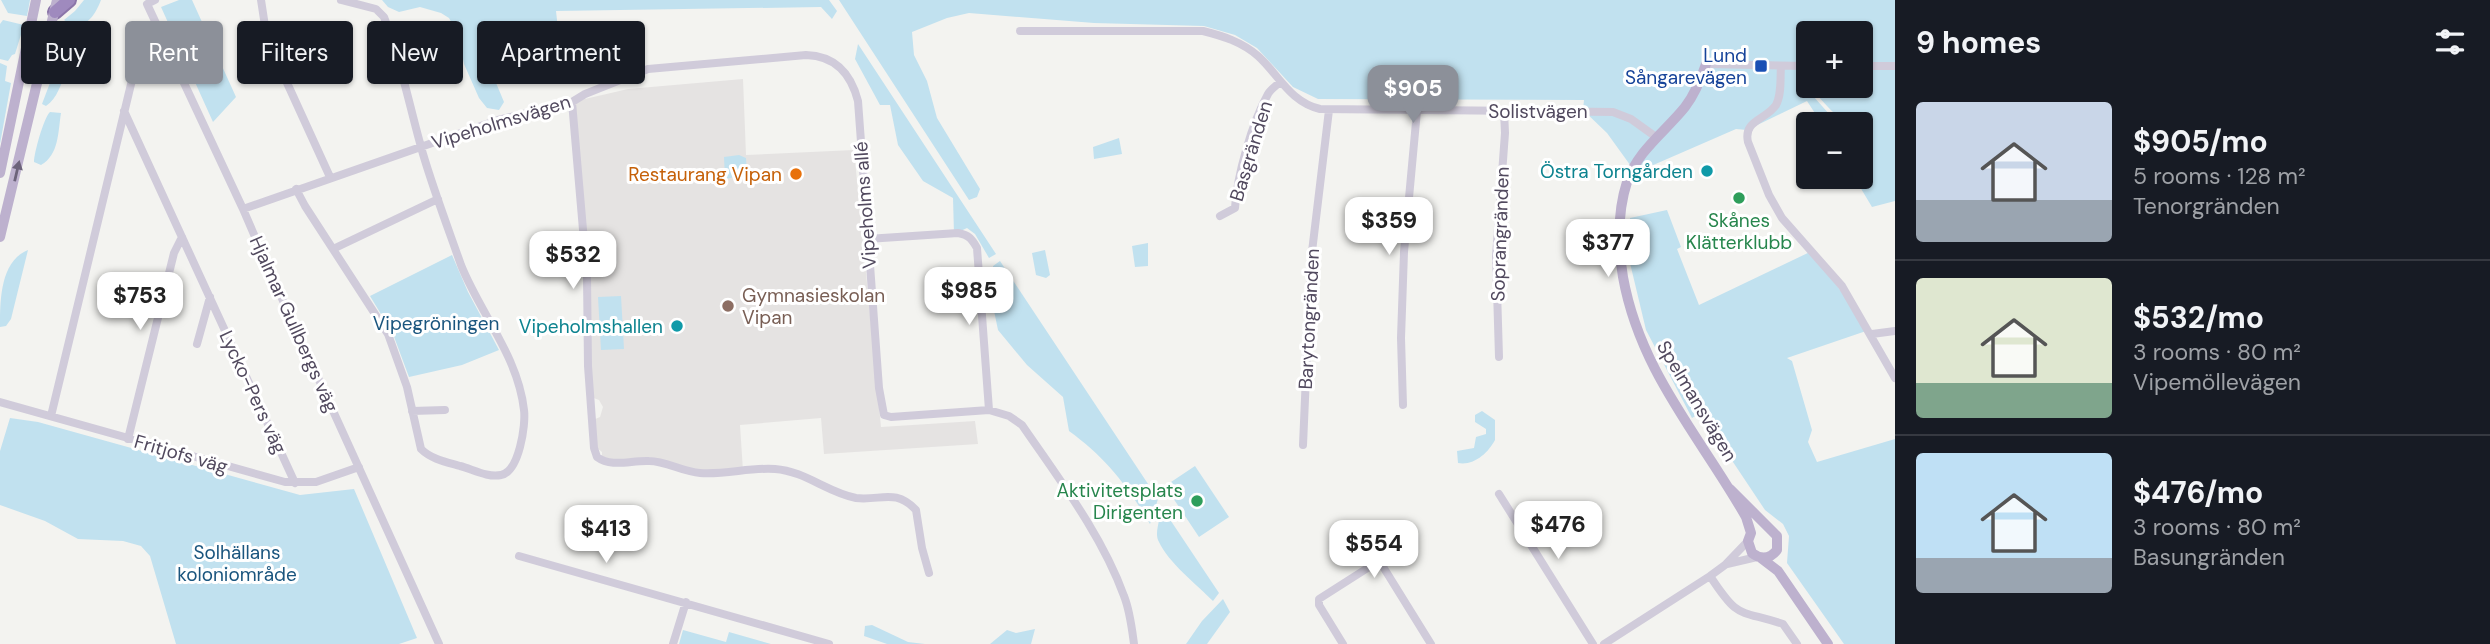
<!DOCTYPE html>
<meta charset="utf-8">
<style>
body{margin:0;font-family:"DM Sans",sans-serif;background:#242831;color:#f1f3f6;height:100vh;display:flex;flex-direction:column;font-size:26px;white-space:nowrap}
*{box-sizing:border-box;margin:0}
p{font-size:23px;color:#9ea1a6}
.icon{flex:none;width:38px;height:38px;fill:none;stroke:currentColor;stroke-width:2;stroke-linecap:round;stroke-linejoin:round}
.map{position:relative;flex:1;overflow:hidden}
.side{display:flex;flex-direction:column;background:#171b24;width:595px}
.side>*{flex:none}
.guide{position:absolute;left:21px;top:21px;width:665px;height:63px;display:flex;gap:14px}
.buttons{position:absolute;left:1796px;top:21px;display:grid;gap:14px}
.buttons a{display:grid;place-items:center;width:77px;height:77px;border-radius:7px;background:#171b24;box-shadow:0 2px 5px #0004;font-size:35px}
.price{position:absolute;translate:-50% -60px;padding:0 16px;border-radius:14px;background:#fff;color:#222;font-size:23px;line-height:46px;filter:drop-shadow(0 2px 4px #0008)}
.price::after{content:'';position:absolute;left:50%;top:42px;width:21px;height:16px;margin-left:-10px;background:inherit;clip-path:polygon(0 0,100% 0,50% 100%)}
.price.active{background:#8c9099;color:#fff}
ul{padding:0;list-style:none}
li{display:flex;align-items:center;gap:21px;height:175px;padding:0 21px}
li+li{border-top:2px solid #363941}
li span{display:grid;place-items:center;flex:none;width:196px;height:140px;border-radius:7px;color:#555}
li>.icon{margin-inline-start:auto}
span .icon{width:84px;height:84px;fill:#fffc;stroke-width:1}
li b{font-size:30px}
h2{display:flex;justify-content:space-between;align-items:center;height:84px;padding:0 21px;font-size:30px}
.tag{padding:0 24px;border-radius:7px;background:#171b24;box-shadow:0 2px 5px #0004;font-size:24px;line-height:63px}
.tag.active{background:#8c9099;color:#fff}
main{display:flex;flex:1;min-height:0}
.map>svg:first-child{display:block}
.education{fill:#e5e3e2}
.green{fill:#c1e1ef;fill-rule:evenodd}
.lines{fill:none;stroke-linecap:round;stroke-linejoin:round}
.highway-casing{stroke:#8b75a9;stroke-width:16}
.minor{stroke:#d0cbda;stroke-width:8}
.major{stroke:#bdb1ce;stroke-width:10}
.highway{stroke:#9f8abe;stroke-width:12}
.oneway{fill:#6c637a}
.transit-dot{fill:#1a4fb4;stroke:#fff;stroke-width:2.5}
.culture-dot{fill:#0f9aa8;stroke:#fff;stroke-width:2.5}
.food-dot{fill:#e8710a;stroke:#fff;stroke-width:2.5}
.leisure-dot{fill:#2e9e5b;stroke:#fff;stroke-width:2.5}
.education-dot{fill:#8d6e63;stroke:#fff;stroke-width:2.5}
.labels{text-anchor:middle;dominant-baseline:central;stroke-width:6;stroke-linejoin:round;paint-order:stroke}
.transit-label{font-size:19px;fill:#164399;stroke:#fff;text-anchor:end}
.street-label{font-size:19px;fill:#51495e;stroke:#fff}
.culture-label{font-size:19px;fill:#0d838f;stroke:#fff;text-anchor:end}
.food-label{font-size:19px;fill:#c56008;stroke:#fff;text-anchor:end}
.leisure-label{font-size:19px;fill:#27864d;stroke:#fff}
.education-label{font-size:19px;fill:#785e54;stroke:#fff;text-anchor:start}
.park-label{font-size:19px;fill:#1a557e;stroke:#fff}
</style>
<main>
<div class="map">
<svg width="1895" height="644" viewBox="0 0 1895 644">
<rect width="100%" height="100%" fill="#f3f3f0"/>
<!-- education -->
<path class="education" d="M743,79L746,155L854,150L881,427L975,421L978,444L824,454L821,418L740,425L743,471L703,473L662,463L602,461V452L597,448L593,420L600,417L603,407L599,400L591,397L587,276L572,102L628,89Z"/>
<!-- green -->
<path class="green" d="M1,0H30L27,16L8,13Z
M84,0H101C94,18 83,33 64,20L75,11Z
M179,0H192L236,97L213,122L161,7Z
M382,0H829L837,11L832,19L821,7L556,11L561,56L525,40L499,42L491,51L494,78L504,102L499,110L487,108L479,98L464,64L458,34L449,18L441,13L420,7L399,12L388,7Z
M839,0H1895V201L1872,207L1854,177H1860V124C1841,124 1829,108 1817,95L1814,97L1838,124H1822L1807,101L1747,130L1736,129L1651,166L1633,169L1607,133L1583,110L1584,100L1318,99L1293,87L1257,48L1235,35L1204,26L1094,23L969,13L947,18L912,32L914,55L927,81L937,118L980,189L977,197L969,200ZM1808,33H1860V86H1808Z
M3,20L24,25L15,54L12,55L8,61L0,59V24Z
M58,33L85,38L86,40L84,42L63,47L55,53Z
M858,44L996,254L989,258L975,234L967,228L954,234L953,198L923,181L898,145L890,105H880L855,59Z
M82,48C81,58 72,62 67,72C60,84 58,98 46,106L42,104L59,59L70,50Z
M0,63L7,66L5,81L11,83L0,144Z
M50,112L61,113C58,132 59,155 41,165L34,162C34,153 44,117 50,112Z
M1119,138L1122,154L1094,159L1093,147Z
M739,155L746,158L747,175L725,179L724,157Z
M1667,210L1681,247L1677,249L1699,305L1812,251L1869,330L1787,358L1792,361L1812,430L1808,442L1817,462L1895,439V644H1844L1787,563L1789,536L1783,524L1765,510L1713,432L1706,410L1692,418L1646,330L1630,263V218Z
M1148,243V266L1135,267L1132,246Z
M28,250L11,319L6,326L0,327C0,301 0,261 28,250Z
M1045,250L1050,275L1046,278L1036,275L1032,253Z
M452,255L468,292L499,350L462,365L409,377L393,334L370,296Z
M1000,261L1158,499L1150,524C1128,486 1105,457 1069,431L1063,397L1027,365L998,330L993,306V266Z
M621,296L624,349L601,350L598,297Z
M1482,411L1495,420V440C1488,453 1474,466 1458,463L1457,451L1474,448L1476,437L1486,434V429L1475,422V415Z
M10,418L38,422L300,495L354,489L417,638L399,644H176L150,556L141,546L123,541L78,539L45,521L0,505V451Z
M1195,466L1229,517L1199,537L1165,486Z
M1167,515L1219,593L1213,601C1197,585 1168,562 1159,542C1155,535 1158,527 1159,520Z
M1223,599L1230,612L1207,644H1186L1202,621Z
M872,625L908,642L925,644H887L864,636L865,626Z
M1035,629L1031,644H990L1007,630L1016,633Z
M683,630L726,642L729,632L771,644H679Z"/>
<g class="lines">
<!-- highway casing -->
<g class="highway-casing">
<path id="highway" d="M55,12L69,0"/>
</g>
<!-- minor -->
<path class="minor" d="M155,0L147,4L243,209L274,281L439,644
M261,0L267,39L330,177
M1020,31H1203C1223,36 1242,42 1258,56C1279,75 1290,102 1320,109L1613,112L1631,119L1656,137
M1706,64L1808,66
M1781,66C1780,78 1782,94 1776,105C1766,120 1743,120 1748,142L1769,195L1782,218L1842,286L1895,378
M1860,66H1895
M572,102L587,276L588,366L594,448L597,457C612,468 631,460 649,461C666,461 683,472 700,473C725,475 751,467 775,469C805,471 828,493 856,498C881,501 895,488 916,510L922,548L929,573
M124,111L295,483
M296,189L305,206L388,334L407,387L421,449C431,459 446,462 460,466C472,469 488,478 501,475C519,472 526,425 524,410C518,356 480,313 461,265C448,228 434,191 423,154C410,109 401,61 384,17L376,9L341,0
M243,209L498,120L572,102L585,94L648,69L806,55C836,56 851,74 858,101L879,388L884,415L891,417L989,410L1009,416L1022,425C1059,479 1102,535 1124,596C1130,611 1132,629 1134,644
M1220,216L1235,208C1237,175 1252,123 1268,94C1271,89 1276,86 1280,82
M867,239L958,233C969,235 972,239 977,248L989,410
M333,249L438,199
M1872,334L1895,331
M197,344L210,297
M1499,357L1496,256L1505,133L1504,111
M0,402L285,482H316L359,467
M1403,405L1401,338L1404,252L1417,111
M412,411L445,410
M51,416L139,51L148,38L160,30
M128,439L174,253L182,237
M1303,445L1311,260L1329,110
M1499,494L1593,644
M519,556L829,644
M1727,564L1757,557
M1710,576C1739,620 1737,609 1783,624L1797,644
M673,644L686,602
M1343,644L1319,605V599L1377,562L1382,565L1431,644
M1604,644L1710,576L1725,565L1748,541"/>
<!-- major -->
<path class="major" d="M1706,64C1701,79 1695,94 1685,107C1665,132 1638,150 1627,182C1617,213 1618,246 1623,277C1640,372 1700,436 1746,517L1751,533L1748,541L1752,553C1761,560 1770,559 1777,550V536L1730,489
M0,173L36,0
M0,237L57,0
M1761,558L1778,571L1828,644"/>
<!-- highway -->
<use href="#highway" class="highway"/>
</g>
<!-- one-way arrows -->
<defs><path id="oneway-solid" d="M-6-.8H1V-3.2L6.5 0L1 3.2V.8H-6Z" transform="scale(1.75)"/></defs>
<use class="oneway" href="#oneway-solid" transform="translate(17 171) rotate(-77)"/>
<!-- markers -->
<rect class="transit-dot" x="1754" y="59" width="14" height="14" rx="3.5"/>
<g class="culture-dot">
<circle cx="1707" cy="171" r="7"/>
<circle cx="677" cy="326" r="7"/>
</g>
<circle class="food-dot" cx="796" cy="174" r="7"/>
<g class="leisure-dot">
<circle cx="1739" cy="198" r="7"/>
<circle cx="1197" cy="501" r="7"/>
</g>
<circle class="education-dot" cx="728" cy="306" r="7"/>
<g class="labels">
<!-- transit labels -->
<g class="transit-label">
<text x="1747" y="55">Lund<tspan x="1747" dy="22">Sångarevägen</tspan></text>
</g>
<!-- street labels -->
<g class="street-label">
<text x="1538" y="111">Solistvägen</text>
<text transform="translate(501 122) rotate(-17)">Vipeholmsvägen</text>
<text transform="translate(1251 151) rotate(-73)">Basgränden</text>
<text transform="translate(865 205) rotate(-94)">Vipeholms allé</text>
<text transform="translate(1500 234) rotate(-88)">Soprangränden</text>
<text transform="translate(1309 319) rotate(-87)">Barytongränden</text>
<text transform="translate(294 324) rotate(66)">Hjalmar Gullbergs väg</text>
<text transform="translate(253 392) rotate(65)">Lycko-Pers väg</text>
<text transform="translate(1697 401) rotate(59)">Spelmansvägen</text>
<text transform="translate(181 454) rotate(16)">Fritjofs väg</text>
</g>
<!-- culture labels -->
<g class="culture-label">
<text x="1693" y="171">Östra Torngården</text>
<text x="663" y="326">Vipeholmshallen</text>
</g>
<!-- food labels -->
<g class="food-label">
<text x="782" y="174">Restaurang Vipan</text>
</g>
<!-- leisure labels -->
<g class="leisure-label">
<text x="1739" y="220">Skånes<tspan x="1739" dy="22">Klätterklubb</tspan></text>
<text x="1183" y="490" text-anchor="end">Aktivitetsplats<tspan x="1183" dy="22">Dirigenten</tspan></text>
</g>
<!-- education labels -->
<g class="education-label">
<text x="742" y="295">Gymnasieskolan<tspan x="742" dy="22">Vipan</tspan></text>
</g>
<!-- park labels -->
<g class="park-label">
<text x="436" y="323">Vipegröningen</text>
<text x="237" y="552">Solhällans<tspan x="237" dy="22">koloniområde</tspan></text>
</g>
</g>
</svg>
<div class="buttons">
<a>+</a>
<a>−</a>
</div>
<b class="price active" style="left:1413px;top:125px">$905</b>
<b class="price" style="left:1389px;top:257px">$359</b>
<b class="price" style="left:1608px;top:279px">$377</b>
<b class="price" style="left:573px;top:291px">$532</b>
<b class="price" style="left:969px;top:327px">$985</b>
<b class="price" style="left:140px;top:332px">$753</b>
<b class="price" style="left:1558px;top:561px">$476</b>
<b class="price" style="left:606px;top:565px">$413</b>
<b class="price" style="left:1374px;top:580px">$554</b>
<div class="guide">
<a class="tag">Buy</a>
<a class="tag active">Rent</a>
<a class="tag">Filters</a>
<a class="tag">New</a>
<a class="tag">Apartment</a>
</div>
</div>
<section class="side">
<h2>9 homes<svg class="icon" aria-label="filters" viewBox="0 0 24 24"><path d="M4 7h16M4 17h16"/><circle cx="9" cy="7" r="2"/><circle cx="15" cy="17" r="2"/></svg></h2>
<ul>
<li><span style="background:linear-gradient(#c9d6e8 70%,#9aa5b1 0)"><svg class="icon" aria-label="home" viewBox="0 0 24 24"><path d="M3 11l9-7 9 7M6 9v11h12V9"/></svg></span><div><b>$905/mo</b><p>5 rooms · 128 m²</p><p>Tenorgränden</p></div></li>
<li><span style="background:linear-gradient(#dfe7d0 75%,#7fa58c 0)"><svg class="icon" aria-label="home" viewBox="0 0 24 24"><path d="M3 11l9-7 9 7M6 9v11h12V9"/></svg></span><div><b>$532/mo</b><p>3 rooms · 80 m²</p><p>Vipemöllevägen</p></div></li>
<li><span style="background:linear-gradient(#bfe0f5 75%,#9aa5b1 0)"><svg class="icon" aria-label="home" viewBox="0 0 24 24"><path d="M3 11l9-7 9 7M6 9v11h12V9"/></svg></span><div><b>$476/mo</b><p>3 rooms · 80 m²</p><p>Basungränden</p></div></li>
</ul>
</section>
</main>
